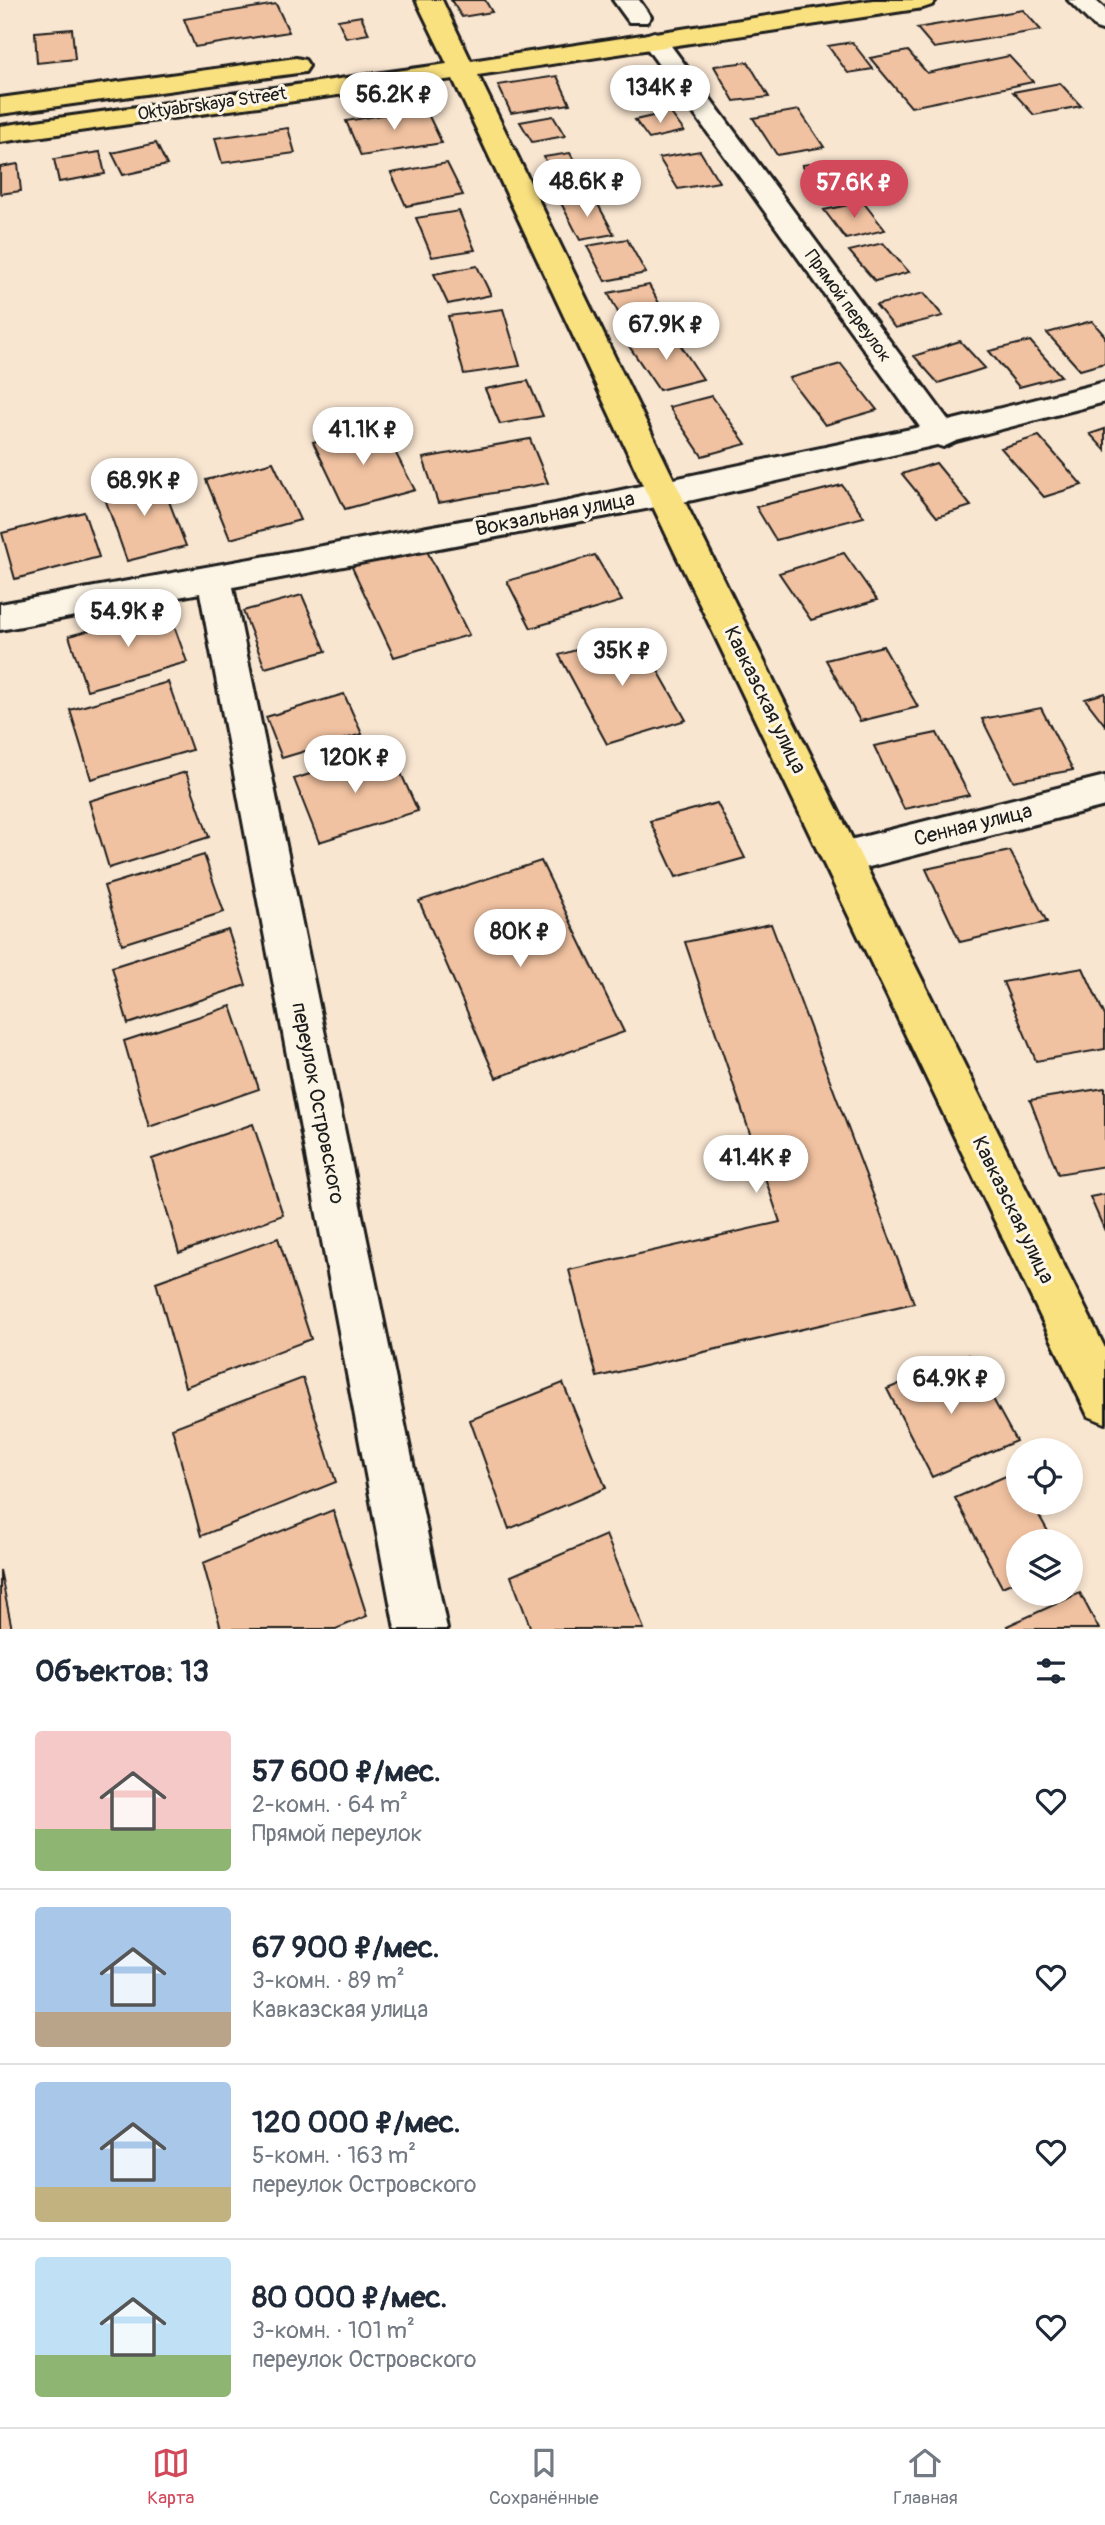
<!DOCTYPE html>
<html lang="ru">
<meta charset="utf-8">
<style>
body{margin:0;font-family:Pangolin,sans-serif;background:#f6f6f7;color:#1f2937;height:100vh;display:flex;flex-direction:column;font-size:26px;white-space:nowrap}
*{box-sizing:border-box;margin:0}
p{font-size:23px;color:#747a83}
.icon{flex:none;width:38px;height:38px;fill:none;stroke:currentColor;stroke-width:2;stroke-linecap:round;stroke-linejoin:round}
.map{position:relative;height:1629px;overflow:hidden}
.panel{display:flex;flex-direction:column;background:#fff;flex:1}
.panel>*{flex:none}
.controls{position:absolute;left:1006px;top:1438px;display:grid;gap:14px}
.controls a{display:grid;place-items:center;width:77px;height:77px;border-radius:50%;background:#fff;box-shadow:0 4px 10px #0003;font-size:35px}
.price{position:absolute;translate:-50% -60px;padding:0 16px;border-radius:24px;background:#fff;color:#222;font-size:23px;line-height:46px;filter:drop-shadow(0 2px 4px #0008)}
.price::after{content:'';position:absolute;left:50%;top:42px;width:21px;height:16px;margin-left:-10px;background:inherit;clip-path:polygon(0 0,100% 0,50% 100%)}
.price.selected{background:#d1495b;color:#fff}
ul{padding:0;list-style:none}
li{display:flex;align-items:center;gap:21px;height:175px;padding:0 35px}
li+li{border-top:2px solid #e0e1e3}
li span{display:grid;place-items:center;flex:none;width:196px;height:140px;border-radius:7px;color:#555}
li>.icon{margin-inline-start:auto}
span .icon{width:84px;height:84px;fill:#fffc;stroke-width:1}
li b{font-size:30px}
h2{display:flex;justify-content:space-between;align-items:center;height:84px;padding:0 35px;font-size:30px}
.tab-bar{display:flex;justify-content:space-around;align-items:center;height:98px;border-top:2px solid #e0e1e3;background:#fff;font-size:19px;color:#747a83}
.tab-bar a{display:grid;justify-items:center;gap:4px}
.tab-bar .selected{color:#d1495b}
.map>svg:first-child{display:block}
.building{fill:#f1c2a1;stroke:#1c1c1c;stroke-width:2}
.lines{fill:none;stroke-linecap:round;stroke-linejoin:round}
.minor-casing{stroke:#1c1c1c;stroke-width:6}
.major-casing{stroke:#1c1c1c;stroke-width:6}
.minor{fill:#fcf5e5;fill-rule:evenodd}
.major{fill:#fae180;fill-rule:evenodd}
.labels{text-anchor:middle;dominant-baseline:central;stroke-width:6;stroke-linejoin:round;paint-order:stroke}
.far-street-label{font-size:18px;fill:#1c1c1c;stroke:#fcf5e5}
.street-label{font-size:21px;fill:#1c1c1c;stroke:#fcf5e5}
</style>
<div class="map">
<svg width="1105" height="1629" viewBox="0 0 1105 1629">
<rect width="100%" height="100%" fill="#f9e6d1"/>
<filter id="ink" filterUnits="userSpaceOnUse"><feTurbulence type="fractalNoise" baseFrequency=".0143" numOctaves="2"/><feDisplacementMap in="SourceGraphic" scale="14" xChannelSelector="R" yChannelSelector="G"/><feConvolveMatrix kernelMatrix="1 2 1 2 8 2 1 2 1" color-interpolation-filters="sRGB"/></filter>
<g filter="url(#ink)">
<!-- building -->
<path class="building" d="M451,0H485L492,12L462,17Z
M276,4L289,32L195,47L184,19Z
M1023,10L1041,30L934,48L917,28Z
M361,16L369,34L346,38L338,20Z
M72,29L75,59L37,63L35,32Z
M852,42L873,69L848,73L828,46Z
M908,51L927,73L1009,56L1033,82L911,107L870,58Z
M748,62L769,97L734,101L714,66Z
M557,76L570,104L511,113L498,85Z
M1060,83L1081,106L1034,115L1013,92Z
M425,108L442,143L361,156L346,121Z
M799,110L824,147L777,155L753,118Z
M670,112L684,131L649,139L635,120Z
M553,116L565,136L532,142L520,122Z
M288,128L295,153L222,163L215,138Z
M156,143L167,165L123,175L112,153Z
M700,151L719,182L678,189L659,158Z
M100,152L105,174L59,182L54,159Z
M570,153L590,191L564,195L544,157Z
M841,160L859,190L820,196L802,165Z
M447,163L463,195L406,206L391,173Z
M18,164L21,191L0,194V167Z
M594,197L614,234L580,240L561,203Z
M863,202L885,230L846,239L824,210Z
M459,211L475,250L432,257L416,218Z
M627,239L646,273L605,281L587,246Z
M883,243L909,272L875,281L849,251Z
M477,266L491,295L448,304L434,274Z
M649,285L665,314L623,322L608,293Z
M924,293L943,316L895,328L876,305Z
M503,309L520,366L464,374L448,316Z
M1092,321L1105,336V363L1080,370L1047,333Z
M673,334L703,379L659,390L629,346Z
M960,341L985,368L938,383L914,356Z
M1030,341L1061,376L1019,387L989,351Z
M841,364L877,410L825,425L789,378Z
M528,381L543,416L500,424L485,389Z
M712,396L746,444L702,456L669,407Z
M381,425L415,490L345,509L313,442Z
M1105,429V450L1090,434Z
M1039,436L1082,485L1044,497L1001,448Z
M530,439L548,483L438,503L423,458Z
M273,462L300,520L230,539L206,480Z
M936,463L971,506L937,517L902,474Z
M159,475L186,546L127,561L102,490Z
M842,485L864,517L776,540L756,507Z
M84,512L99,557L15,579L2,533Z
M423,543L469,635L394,657L350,563Z
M844,553L877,600L811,620L779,573Z
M595,555L622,601L531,628L507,581Z
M302,595L326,651L265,668L243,611Z
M168,609L187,662L87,690L69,636Z
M636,632L686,720L607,744L559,655Z
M883,646L918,707L860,721L826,660Z
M168,682L192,750L91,779L70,710Z
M1105,693V725L1085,699Z
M344,694L362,734L282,758L266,717Z
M1041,708L1073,770L1013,781L982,719Z
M937,733L969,795L904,809L874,746Z
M390,749L418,811L319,842L294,779Z
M186,772L209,837L109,868L89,801Z
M717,803L745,858L676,877L650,821Z
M1010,851L1047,922L960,942L926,869Z
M204,855L224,912L122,944L104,886Z
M541,861L624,1032L496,1078L419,901Z
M771,924L914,1303L597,1377L569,1270L780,1222L685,942Z
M228,930L246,985L128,1024L112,967Z
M1083,968L1105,1016V1049L1036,1061L1003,982Z
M231,1006L259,1089L149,1127L124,1041Z
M1105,1088V1166L1058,1174L1030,1100Z
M253,1124L283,1215L179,1253L152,1159Z
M1105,1194V1231L1090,1197Z
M278,1238L311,1339L185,1387L156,1282Z
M969,1355L1016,1441L932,1477L887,1389Z
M303,1378L336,1482L201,1536L172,1428Z
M563,1383L606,1488L509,1529L470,1420Z
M1015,1472L1018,1478V1503H1032L1054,1542H1018V1580L1002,1587L955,1498Z
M333,1510L367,1616L336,1629H221L203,1563Z
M606,1535L644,1629H531L511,1576Z
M0,1570L12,1629H0Z
M1080,1593L1099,1629H1009L1007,1626Z"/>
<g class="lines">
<!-- minor casing -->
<g class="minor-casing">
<path id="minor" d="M613,0H639L651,17L647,22H629Z
M1068,0H1095L1105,9V31L1096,28Z
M654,32L663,35L949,421L1105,382V402L956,441L943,447L937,445L693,500L233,587L447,1629H395L200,593L0,630V604L555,504L920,427L641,40L645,35Z
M1105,776V806L842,874L828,869L822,858L828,847L842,842Z"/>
</g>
<!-- major casing -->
<g class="major-casing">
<path id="major" d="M416,0H442L471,61L873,0H936L932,5L923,8L478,75L681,494L1105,1348V1423L1088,1416L647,494L453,79L0,142V126L447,64Z
M296,58L305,60L309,66L305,72L0,114V98Z"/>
</g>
<!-- minor -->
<use href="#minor" class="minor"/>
<!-- major -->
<use href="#major" class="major"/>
</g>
</g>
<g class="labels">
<!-- far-street labels -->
<g class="far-street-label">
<text transform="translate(212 104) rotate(-8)">Oktyabrskaya Street</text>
<text transform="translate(848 306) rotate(54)">Прямой переулок</text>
</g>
<!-- street labels -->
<g class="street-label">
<text transform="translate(555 514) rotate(-11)">Вокзальная улица</text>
<text transform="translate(765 700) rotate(64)">Кавказская улица</text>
<text transform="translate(973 825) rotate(-14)">Сенная улица</text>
<text transform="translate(318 1103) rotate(79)">переулок Островского</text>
<text transform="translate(1013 1210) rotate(64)">Кавказская улица</text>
</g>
</g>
</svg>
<div class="controls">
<a><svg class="icon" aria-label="locate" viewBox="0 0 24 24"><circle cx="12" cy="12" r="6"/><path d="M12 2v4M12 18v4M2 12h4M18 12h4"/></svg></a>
<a><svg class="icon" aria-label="layers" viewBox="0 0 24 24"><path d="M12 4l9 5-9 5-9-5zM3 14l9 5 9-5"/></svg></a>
</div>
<b class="price" style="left:660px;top:125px">134K ₽</b>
<b class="price" style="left:394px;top:132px">56.2K ₽</b>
<b class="price" style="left:587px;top:219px">48.6K ₽</b>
<b class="price selected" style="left:854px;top:220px">57.6K ₽</b>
<b class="price" style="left:666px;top:362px">67.9K ₽</b>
<b class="price" style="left:363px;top:467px">41.1K ₽</b>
<b class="price" style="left:144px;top:518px">68.9K ₽</b>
<b class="price" style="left:128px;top:649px">54.9K ₽</b>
<b class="price" style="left:622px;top:688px">35K ₽</b>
<b class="price" style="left:355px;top:795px">120K ₽</b>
<b class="price" style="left:520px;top:969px">80K ₽</b>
<b class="price" style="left:756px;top:1195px">41.4K ₽</b>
<b class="price" style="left:951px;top:1416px">64.9K ₽</b>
</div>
<section class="panel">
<h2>Объектов: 13<svg class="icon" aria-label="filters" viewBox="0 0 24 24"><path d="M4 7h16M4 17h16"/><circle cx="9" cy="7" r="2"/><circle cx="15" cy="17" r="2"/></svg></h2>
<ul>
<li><span style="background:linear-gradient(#f6c9c9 70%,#8fb573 0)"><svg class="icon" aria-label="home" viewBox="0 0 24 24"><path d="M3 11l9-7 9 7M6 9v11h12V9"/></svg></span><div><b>57 600 ₽/мес.</b><p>2-комн. · 64 m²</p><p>Прямой переулок</p></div><svg class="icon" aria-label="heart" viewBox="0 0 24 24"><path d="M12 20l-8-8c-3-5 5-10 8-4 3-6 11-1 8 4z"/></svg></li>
<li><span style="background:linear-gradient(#a9c7e8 75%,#b9a48a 0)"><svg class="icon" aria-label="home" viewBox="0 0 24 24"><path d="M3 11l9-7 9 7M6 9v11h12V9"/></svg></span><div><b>67 900 ₽/мес.</b><p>3-комн. · 89 m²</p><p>Кавказская улица</p></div><svg class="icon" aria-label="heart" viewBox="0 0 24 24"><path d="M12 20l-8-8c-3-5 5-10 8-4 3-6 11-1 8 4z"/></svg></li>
<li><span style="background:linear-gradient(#a9c7e8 75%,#c2b280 0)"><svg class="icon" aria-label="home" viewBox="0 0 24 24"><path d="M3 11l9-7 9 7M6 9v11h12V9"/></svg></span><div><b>120 000 ₽/мес.</b><p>5-комн. · 163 m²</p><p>переулок Островского</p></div><svg class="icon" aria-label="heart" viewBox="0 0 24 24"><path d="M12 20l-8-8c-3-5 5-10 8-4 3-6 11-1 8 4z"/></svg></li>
<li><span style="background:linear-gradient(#bfe0f5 70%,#8fb573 0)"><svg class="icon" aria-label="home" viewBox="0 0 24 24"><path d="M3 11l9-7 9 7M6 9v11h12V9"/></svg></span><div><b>80 000 ₽/мес.</b><p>3-комн. · 101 m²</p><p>переулок Островского</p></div><svg class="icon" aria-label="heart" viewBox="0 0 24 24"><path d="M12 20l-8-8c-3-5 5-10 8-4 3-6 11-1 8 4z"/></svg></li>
</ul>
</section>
<nav class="tab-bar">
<a class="selected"><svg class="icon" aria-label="map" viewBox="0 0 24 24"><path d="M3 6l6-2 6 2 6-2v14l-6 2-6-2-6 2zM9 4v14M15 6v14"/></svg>Карта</a>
<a><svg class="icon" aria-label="saved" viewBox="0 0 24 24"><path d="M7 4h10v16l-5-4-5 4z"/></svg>Сохранённые</a>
<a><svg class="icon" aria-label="home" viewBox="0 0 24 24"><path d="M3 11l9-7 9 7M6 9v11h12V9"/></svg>Главная</a>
</nav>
